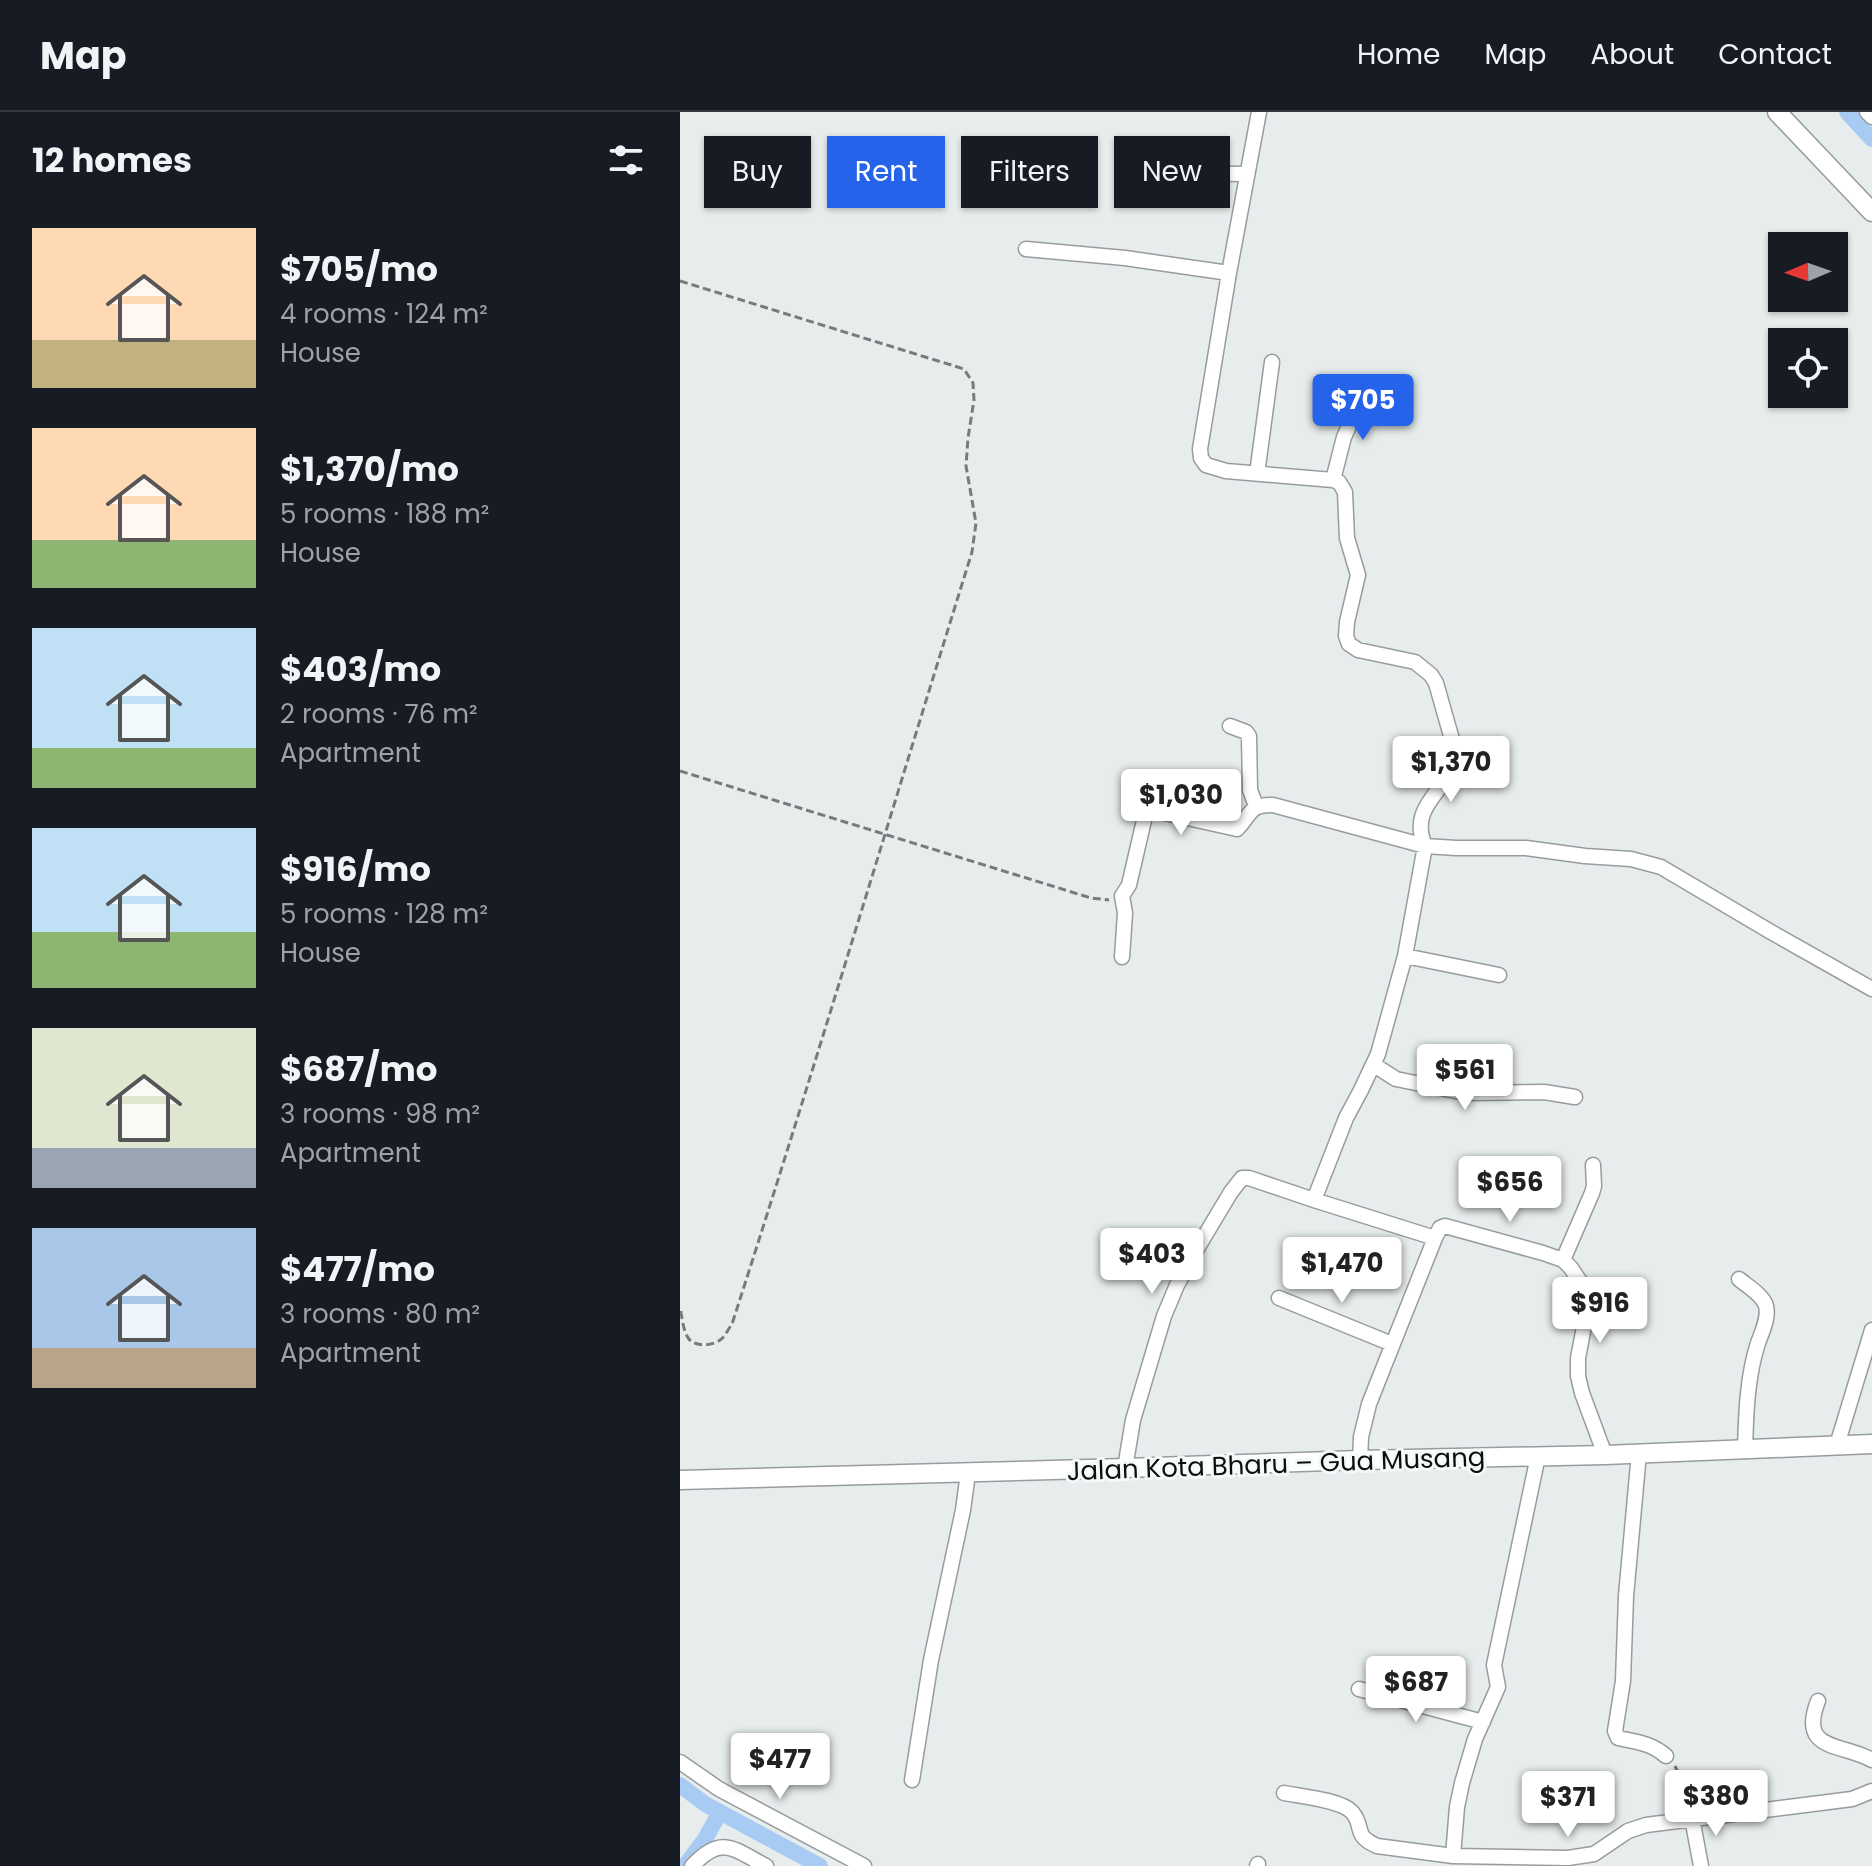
<!DOCTYPE html>
<meta charset="utf-8">
<style>
body{margin:0;font-family:Poppins,sans-serif;background:#20242c;color:#f1f3f6;height:100vh;display:flex;flex-direction:column;font-size:30px;white-space:nowrap}
*{box-sizing:border-box;margin:0}
p{font-size:26px;color:#9ea1a6}
.icon{flex:none;width:44px;height:44px;fill:none;stroke:currentColor;stroke-width:2;stroke-linecap:round;stroke-linejoin:round}
.map{position:relative;flex:1;overflow:hidden}
.sheet{display:flex;flex-direction:column;background:#171b24;width:680px}
.sheet>*{flex:none}
.guide{position:absolute;left:24px;top:24px;width:760px;height:72px;display:flex;gap:16px}
.needle{width:52px;rotate:268deg}
.tools{position:absolute;left:1088px;top:120px;display:grid;gap:16px}
.tools a{display:grid;place-items:center;width:80px;height:80px;border-radius:0px;background:#171b24;box-shadow:0 2px 6px #0004;font-size:40px}
.price{position:absolute;translate:-50% -68px;padding:0 18px;border-radius:8px;background:#fff;color:#222;font-size:26px;line-height:52px;filter:drop-shadow(0 2px 4px #0008)}
.price::after{content:'';position:absolute;left:50%;top:48px;width:24px;height:18px;margin-left:-12px;background:inherit;clip-path:polygon(0 0,100% 0,50% 100%)}
.price.on{background:#2563eb;color:#fff}
ul{padding:0;list-style:none}
li{display:flex;align-items:center;gap:24px;height:200px;padding:0 32px}
li span{display:grid;place-items:center;flex:none;width:224px;height:160px;border-radius:0px;color:#555}
li>.icon{margin-inline-start:auto}
span .icon{width:96px;height:96px;fill:#fffc;stroke-width:1}
li b{font-size:34px}
h2{display:flex;justify-content:space-between;align-items:center;height:96px;padding:0 32px;font-size:34px}
.chip{padding:0 28px;border-radius:0px;background:#171b24;box-shadow:0 2px 6px #0004;font-size:28px;line-height:72px}
.chip.on{background:#2563eb;color:#fff}
header{display:flex;align-items:center;gap:48px;box-sizing:border-box;height:112px;padding:0 40px;background:#171b24;border-bottom:2px solid #363941}
header strong{font-size:38px}
nav{display:flex;gap:44px;margin-inline-start:auto;font-size:28px}
main{display:flex;flex:1;min-height:0}
.map>svg:first-child{display:block}
.lines{fill:none;stroke-linecap:round;stroke-linejoin:round}
.canal{stroke:#a7cbf3;stroke-width:16}
.minor-casing{stroke:#989c9e;stroke-width:17}
.major-casing{stroke:#989c9e;stroke-width:21}
.path{stroke:#787b7c;stroke-width:3;stroke-dasharray:8 4;stroke-linecap:butt}
.minor{stroke:#fff;stroke-width:14}
.major{stroke:#fff;stroke-width:18}
.labels{text-anchor:middle;dominant-baseline:central;stroke-width:6;stroke-linejoin:round;paint-order:stroke}
.street-label{font-size:26px;fill:#0d0f0f;stroke:#f4f9fa}
</style>
<header>
<strong>Map</strong>
<nav><a>Home</a><a>Map</a><a>About</a><a>Contact</a></nav>
</header>
<main>
<section class="sheet">
<h2>12 homes<svg class="icon" aria-label="filters" viewBox="0 0 24 24"><path d="M4 7h16M4 17h16"/><circle cx="9" cy="7" r="2"/><circle cx="15" cy="17" r="2"/></svg></h2>
<ul>
<li><span style="background:linear-gradient(#ffd9b3 70%,#c2b280 0)"><svg class="icon" aria-label="home" viewBox="0 0 24 24"><path d="M3 11l9-7 9 7M6 9v11h12V9"/></svg></span><div><b>$705/mo</b><p>4 rooms · 124 m²</p><p>House</p></div></li>
<li><span style="background:linear-gradient(#ffd9b3 70%,#8fb573 0)"><svg class="icon" aria-label="home" viewBox="0 0 24 24"><path d="M3 11l9-7 9 7M6 9v11h12V9"/></svg></span><div><b>$1,370/mo</b><p>5 rooms · 188 m²</p><p>House</p></div></li>
<li><span style="background:linear-gradient(#bfe0f5 75%,#8fb573 0)"><svg class="icon" aria-label="home" viewBox="0 0 24 24"><path d="M3 11l9-7 9 7M6 9v11h12V9"/></svg></span><div><b>$403/mo</b><p>2 rooms · 76 m²</p><p>Apartment</p></div></li>
<li><span style="background:linear-gradient(#bfe0f5 65%,#8fb573 0)"><svg class="icon" aria-label="home" viewBox="0 0 24 24"><path d="M3 11l9-7 9 7M6 9v11h12V9"/></svg></span><div><b>$916/mo</b><p>5 rooms · 128 m²</p><p>House</p></div></li>
<li><span style="background:linear-gradient(#dfe7d0 75%,#9aa5b1 0)"><svg class="icon" aria-label="home" viewBox="0 0 24 24"><path d="M3 11l9-7 9 7M6 9v11h12V9"/></svg></span><div><b>$687/mo</b><p>3 rooms · 98 m²</p><p>Apartment</p></div></li>
<li><span style="background:linear-gradient(#a9c7e8 75%,#b9a48a 0)"><svg class="icon" aria-label="home" viewBox="0 0 24 24"><path d="M3 11l9-7 9 7M6 9v11h12V9"/></svg></span><div><b>$477/mo</b><p>3 rooms · 80 m²</p><p>Apartment</p></div></li>
</ul>
</section>
<div class="map">
<svg width="1192" height="1754" viewBox="0 0 1192 1754">
<rect width="100%" height="100%" fill="#e7eced"/>
<g class="lines">
<!-- canal -->
<path class="canal" d="M1167,0L1192,27
M0,1673L25,1692L140,1754
M5,1754L25,1727L40,1700"/>
<!-- minor casing -->
<g class="minor-casing">
<path id="minor" d="M579,0L549,161L520,337L521,346L526,353L546,359L653,368L659,370L665,380L667,426L678,463L667,510L666,524L669,532L678,538L735,550L751,563L756,571L775,638C775,678 726,690 745,734L725,844L698,942L681,978L666,1006L634,1088
M1187,0L1192,5
M475,61L567,62
M346,137L445,146L549,161
M577,362L592,250
M653,368L664,325L676,299L699,281
M550,614L566,620L569,624L570,678L576,694
M725,844L819,863
M442,845L445,801L442,784L449,773L465,704L470,700L476,699L557,717C571,703 569,692 593,693L745,734L776,736H846L905,744L951,747L981,755L1091,820L1192,877
M694,953L716,967L785,981L864,980L895,985
M883,1148L912,1081L914,1074L913,1053
M1059,1167C1067,1174 1083,1183 1086,1194C1089,1206 1082,1220 1078,1231C1067,1265 1066,1302 1065,1338
M599,1186L712,1232
M1157,1333L1192,1218
M959,1341L946,1484L943,1569L935,1619L938,1626C957,1630 971,1631 986,1644
M680,1348L681,1325L689,1292L755,1126L760,1116L765,1114L863,1141L883,1148L891,1156L901,1171L908,1194L898,1246V1264L902,1281L925,1343
M445,1356L453,1308L484,1204L497,1173L518,1135L551,1080L562,1066H569L634,1088L755,1126
M679,1577L803,1610
M1138,1589C1118,1640 1162,1631 1192,1648
M0,1650L39,1677L184,1754
M232,1668L251,1548L283,1398L288,1361
M604,1681C620,1684 661,1688 672,1700C685,1715 672,1723 697,1734L773,1744L888,1746L914,1742L948,1719L966,1713L1172,1687L1192,1679
M1012,1706L1021,1754
M773,1744L777,1695L782,1671L795,1627L818,1575L814,1553L858,1344
M12,1754C42,1722 53,1737 86,1754
M577,1754L578,1752"/>
</g>
<!-- major casing -->
<g class="major-casing">
<path id="major" d="M1097,0L1192,100
M0,1368L445,1356L680,1348L925,1343L1192,1332"/>
</g>
<!-- path -->
<path class="path" d="M0,169L284,257L293,271L294,288L288,326L286,354L296,411L292,440C212,697 135,955 52,1212C48,1217 45,1225 40,1228C32,1234 15,1235 9,1227C3,1220 2,1204 0,1195
M0,659L411,786L429,788
M995,1654L1003,1671L1007,1696"/>
<!-- minor -->
<use href="#minor" class="minor"/>
<!-- major -->
<use href="#major" class="major"/>
</g>
<g class="labels">
<!-- street labels -->
<g class="street-label">
<text transform="translate(596 1352) rotate(-2)">Jalan Kota Bharu – Gua Musang</text>
</g>
</g>
</svg>
<div class="tools">
<a><svg class="needle" viewBox="-14 -14 28 28"><path d="M0-13l5 13h-10z" fill="#e53935"/><path d="M0 13l5-13h-10z" fill="#9ea1a6"/></svg></a>
<a><svg class="icon" aria-label="locate" viewBox="0 0 24 24"><circle cx="12" cy="12" r="6"/><path d="M12 2v4M12 18v4M2 12h4M18 12h4"/></svg></a>
</div>
<b class="price on" style="left:683px;top:330px">$705</b>
<b class="price" style="left:771px;top:692px">$1,370</b>
<b class="price" style="left:501px;top:725px">$1,030</b>
<b class="price" style="left:785px;top:1000px">$561</b>
<b class="price" style="left:830px;top:1112px">$656</b>
<b class="price" style="left:472px;top:1184px">$403</b>
<b class="price" style="left:662px;top:1193px">$1,470</b>
<b class="price" style="left:920px;top:1233px">$916</b>
<b class="price" style="left:736px;top:1612px">$687</b>
<b class="price" style="left:100px;top:1689px">$477</b>
<b class="price" style="left:1036px;top:1726px">$380</b>
<b class="price" style="left:888px;top:1727px">$371</b>
<div class="guide">
<a class="chip">Buy</a>
<a class="chip on">Rent</a>
<a class="chip">Filters</a>
<a class="chip">New</a>
</div>
</div>
</main>
